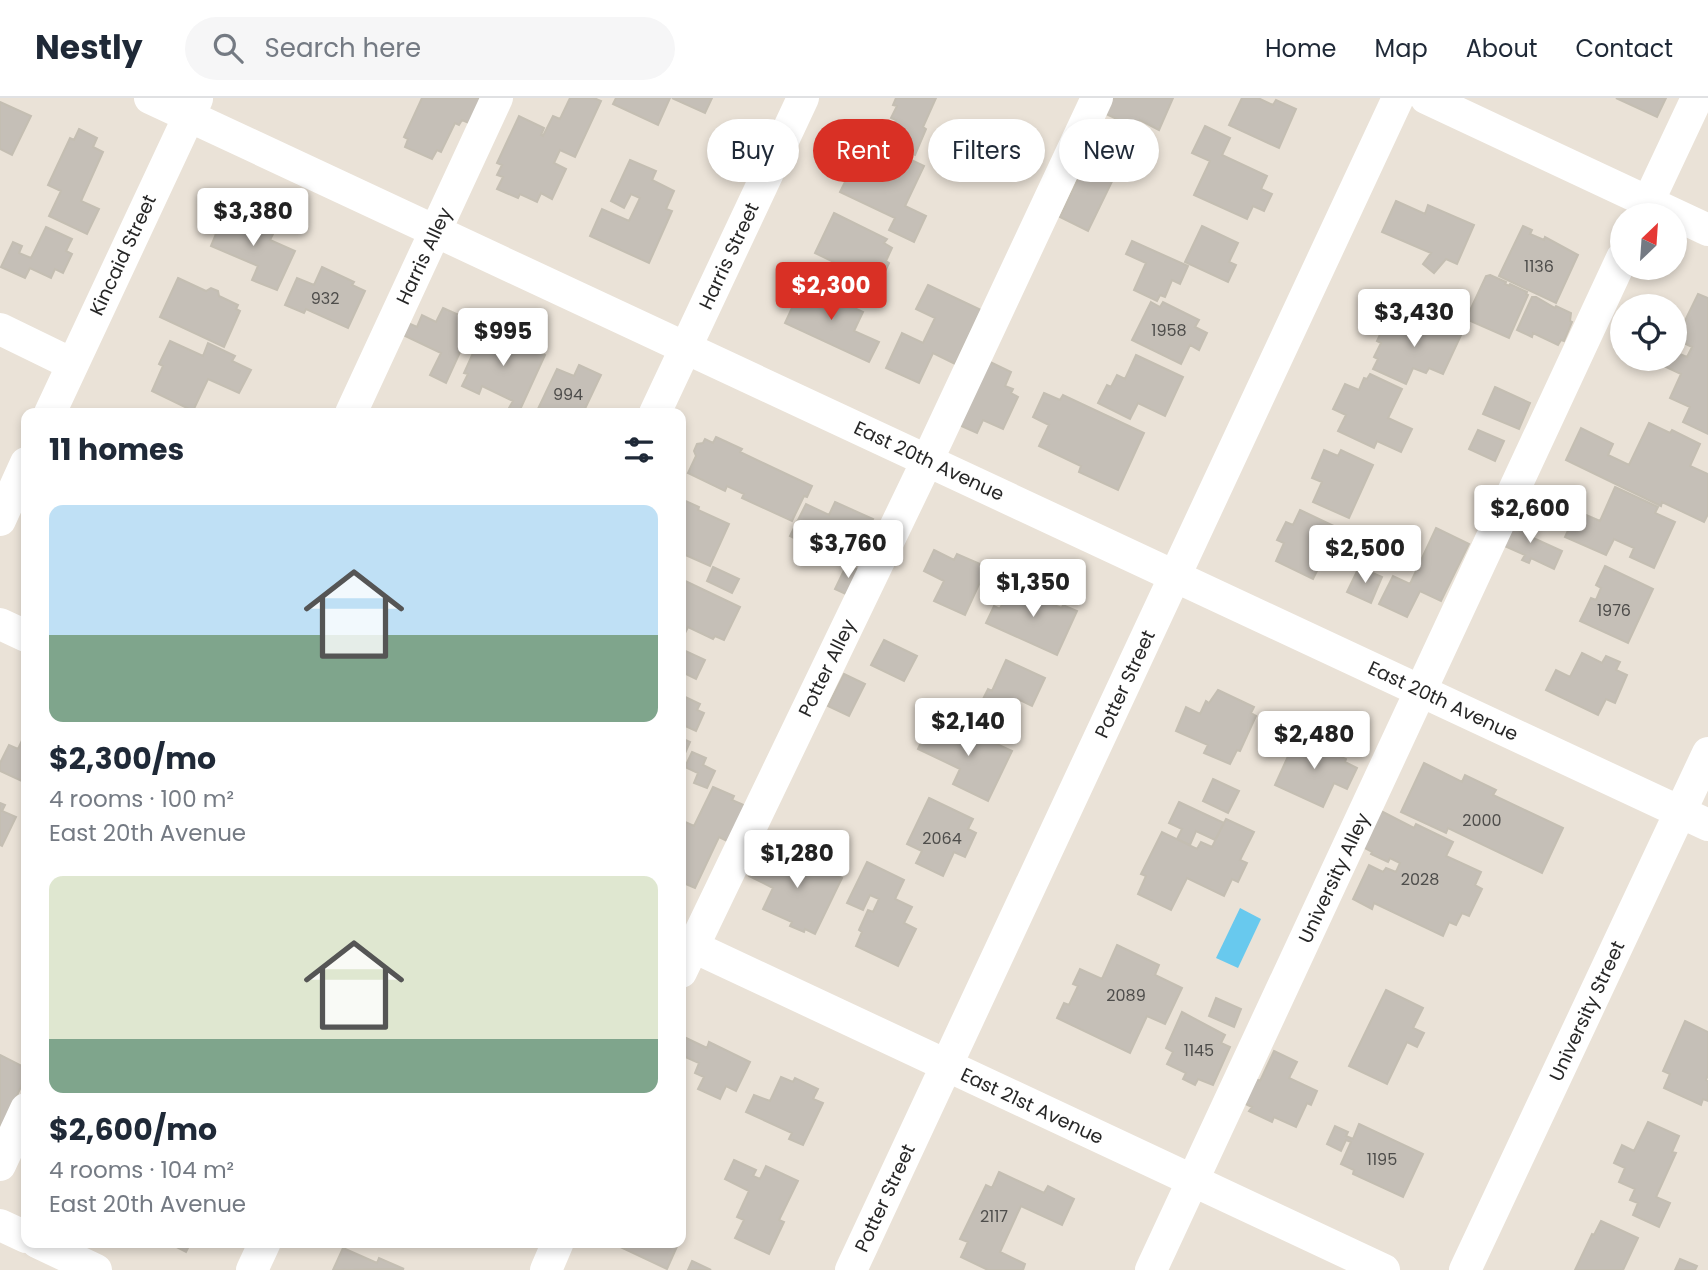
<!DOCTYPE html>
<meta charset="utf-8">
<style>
body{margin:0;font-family:Poppins,sans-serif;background:#f6f6f7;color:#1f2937;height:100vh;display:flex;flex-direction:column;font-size:26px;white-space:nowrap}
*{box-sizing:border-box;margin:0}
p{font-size:23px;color:#747a83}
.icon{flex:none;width:38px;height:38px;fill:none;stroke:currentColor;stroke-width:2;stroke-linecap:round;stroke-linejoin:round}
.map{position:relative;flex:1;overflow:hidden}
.sheet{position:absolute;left:21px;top:310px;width:665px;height:840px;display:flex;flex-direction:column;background:#fff;border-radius:14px;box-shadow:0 4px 10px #0003}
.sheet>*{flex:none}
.banner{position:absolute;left:707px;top:21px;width:665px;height:63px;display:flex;gap:14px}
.needle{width:46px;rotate:25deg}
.controls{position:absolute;left:1610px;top:105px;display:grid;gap:14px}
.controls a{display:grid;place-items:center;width:77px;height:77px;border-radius:50%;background:#fff;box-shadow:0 4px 10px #0003;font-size:35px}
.price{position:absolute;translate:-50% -60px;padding:0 16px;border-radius:7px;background:#fff;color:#222;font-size:23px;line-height:46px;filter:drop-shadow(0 2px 4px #0008)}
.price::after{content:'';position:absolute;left:50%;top:42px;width:21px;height:16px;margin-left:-10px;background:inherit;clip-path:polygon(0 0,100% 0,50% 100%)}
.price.active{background:#d93025;color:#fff}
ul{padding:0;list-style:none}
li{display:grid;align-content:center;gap:14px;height:371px;padding:0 28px}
li span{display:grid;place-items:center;height:217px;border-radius:14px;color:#555}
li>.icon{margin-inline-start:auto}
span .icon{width:126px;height:126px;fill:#fffc;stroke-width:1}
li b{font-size:30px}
h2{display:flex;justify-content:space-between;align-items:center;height:84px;padding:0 28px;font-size:30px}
.pill{padding:0 24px;border-radius:32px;background:#fff;box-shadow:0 4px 10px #0003;font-size:24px;line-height:63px}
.pill.active{background:#d93025;color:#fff}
header{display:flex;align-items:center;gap:42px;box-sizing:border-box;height:98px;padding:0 35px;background:#fff;border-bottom:2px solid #e0e1e3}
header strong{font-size:33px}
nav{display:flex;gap:38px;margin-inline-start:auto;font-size:24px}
.search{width:490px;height:63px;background:#f6f6f7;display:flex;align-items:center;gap:18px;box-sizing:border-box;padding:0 24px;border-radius:38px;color:#747a83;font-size:26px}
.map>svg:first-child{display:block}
.water{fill:#68c9ee}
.building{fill:#c5bfb7;stroke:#c4beb2;stroke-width:2}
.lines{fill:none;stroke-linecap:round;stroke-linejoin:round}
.minor{stroke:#fff;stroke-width:32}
.labels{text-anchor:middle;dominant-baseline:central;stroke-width:7;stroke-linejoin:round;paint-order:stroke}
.number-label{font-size:16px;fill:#4e4d4b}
.street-label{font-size:19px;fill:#272727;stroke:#fff}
</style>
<header>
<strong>Nestly</strong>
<div class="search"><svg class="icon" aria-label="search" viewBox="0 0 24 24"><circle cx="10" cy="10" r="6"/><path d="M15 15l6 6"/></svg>Search here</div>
<nav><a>Home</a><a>Map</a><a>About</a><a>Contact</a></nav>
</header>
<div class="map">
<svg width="1708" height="1172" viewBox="0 0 1708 1172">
<rect width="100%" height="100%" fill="#eae2d7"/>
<!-- water -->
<path class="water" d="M1240,810L1261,821L1238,870L1216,860Z"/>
<!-- building -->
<path class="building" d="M422,0H483L471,26L462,22L459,27L455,25L441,54L437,52L432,61L405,49L408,41L404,39Z
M570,0H594L601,3L575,59L560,52L554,65L566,71L552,101L541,95L537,104L520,96L518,100L497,91L503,79L497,77L502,67L497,65L519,18L544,30L541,37L543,38L553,18L560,21Z
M616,0H670L658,27L613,6Z
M672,0H712L705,15Z
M896,0H936L923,29L926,31L915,57L886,43L896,22L891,20L897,8L893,7Z
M1113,0H1173L1159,32L1140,22L1136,30L1106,16Z
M1242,0H1258L1273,7L1276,2L1296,11L1279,50L1229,27Z
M1616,0H1666L1657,19Z
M0,4L31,18L12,57L0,51Z
M1205,28L1230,40L1222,57L1267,78L1261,91L1272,96L1264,113L1253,108L1247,121L1194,97L1210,63L1192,55Z
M79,31L97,40L93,49L103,54L81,103L99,111L87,136L49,118L61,93L48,87L70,40L74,42Z
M867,41L924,68L905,108L926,118L914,144L889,132L895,120L840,94L845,84L836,79L845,59L857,64Z
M1090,55L1119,69L1088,133L1060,119Z
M630,62L656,73L652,82L674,93L666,111L672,113L649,165L590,138L602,111L629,123L640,100L631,96L624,110L611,103Z
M1396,103L1425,116L1428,107L1474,127L1457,166L1446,161L1434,175L1423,166L1431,155L1382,134Z
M221,112L273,136L270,142L295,153L277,192L252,182L258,168L211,148L216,136L211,134Z
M834,115L887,141L884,145L892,150L886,163L889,165L879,186L815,155Z
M1202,128L1238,145L1229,164L1236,167L1228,184L1185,164Z
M1523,128L1532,132L1530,136L1544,142L1545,139L1578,157L1556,205L1499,178Z
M46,129L72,141L66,153L72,156L63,175L55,171L51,180L30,170L25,180L1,169L13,144L22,148L19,155L31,160Z
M1132,143L1188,168L1180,186L1172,182L1165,199L1160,197L1157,203L1134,192L1146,165L1126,156Z
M322,169L354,184L352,187L365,193L348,230L306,211L304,215L285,207L297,180L314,187Z
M1490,177L1506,184L1505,186L1509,188L1510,186L1527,194L1526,196L1528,197L1509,240L1466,221L1486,178Z
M178,180L206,193L211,190L218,193L219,198L238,207L236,211L240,213L224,249L160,219Z
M803,186L863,214L854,233L879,244L869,264L785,225Z
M928,187L981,212L955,266L933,255L919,285L886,270L902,235L923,245L935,220L916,211Z
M1698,196L1708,200V336L1683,324L1690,309L1670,300L1681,276L1664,268L1668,261H1675V254L1687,259L1692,249L1676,241Z
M1532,199H1536L1555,210L1556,208L1571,215L1570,223L1572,224L1564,243L1561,242L1558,247L1533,235L1532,239L1517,232Z
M1151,204L1160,209L1163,204L1199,222L1195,229L1207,235L1199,252L1190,247L1181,266L1132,242Z
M443,210L459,217L458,221L472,228L446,285L430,277L441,255L401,236L406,224L417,229L422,217L436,224Z
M1394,216L1430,233L1435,223L1462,235L1443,276L1429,270L1426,275L1413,270L1406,286L1373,271L1378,261L1374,259L1381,245L1377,243L1383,230L1387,232Z
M499,233L518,242L515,249L522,252L524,248L545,257L519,314L509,310L513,303L482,288L479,296L462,288L468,276L464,275L482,235L495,241Z
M170,243L203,258L208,245L235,258L232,263L251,272L239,295L208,281L193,313L152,293L163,268L159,266Z
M1136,257L1183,279L1165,318L1138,305L1130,321L1098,305L1107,287L1111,289L1117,277L1125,281Z
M988,263L1011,274L1005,288L1013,291L1011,295L1018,299L1003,331L983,322L977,335L959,327Z
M579,267L601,277L583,315H536L557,271L574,278Z
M1370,276L1402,291L1388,320L1412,331L1401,354L1377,343L1374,350L1338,333L1346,317L1333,311L1345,286L1359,292L1364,280L1367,281Z
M1495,289L1530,305L1519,331L1483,316Z
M1044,295L1060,302L1063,297L1144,335L1118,392L1079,374L1081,368L1039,348L1049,327L1033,319Z
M1649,325L1670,335L1672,332L1700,346L1690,368L1708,376V416L1704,424L1662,404L1661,408L1566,362L1581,330L1613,346L1608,357L1629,367Z
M1478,332L1504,343L1495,363L1469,351Z
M716,339L742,351L740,354L812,388L807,399L804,398L792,423L742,400L744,396L727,388L725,393L688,375L696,358L694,353L697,346L703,345L705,341L713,345Z
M1324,352L1338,358L1341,352L1373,367L1349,420L1313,404L1322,384L1312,380Z
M1615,389L1658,409L1655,415L1675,424L1654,470L1630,459L1634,450L1614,441L1606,457L1565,439L1577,413L1600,423Z
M681,401L699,409L698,412L729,426L710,468L681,455Z
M835,404L873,421L854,462L832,451L836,442L823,436L816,451L790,438L806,406L829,417Z
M1300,412L1338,430L1313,481L1276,463L1284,445L1277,442L1286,424L1293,427Z
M1511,422L1535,432L1531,439L1562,453L1554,471L1531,460L1529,465L1522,462L1525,457L1500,446Z
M1436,430L1469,446L1441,503L1420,493L1407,519L1379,506L1393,478L1410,486Z
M934,452L954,462L957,456L987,469L965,517L934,503L944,483L924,473Z
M847,466L862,474L850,498L835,491Z
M1605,468L1653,491L1628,545L1580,523L1591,500L1596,502L1601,490L1596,487Z
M713,469L739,481L732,495L707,483Z
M1359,469L1382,479L1371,505L1347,494Z
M681,481L740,509L724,542L715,538L713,541L688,529L683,539L681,537Z
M1010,488L1026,495L1028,490L1053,501L1051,506L1062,510L1063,507L1077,513L1057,557L986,525L994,508L1000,511Z
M884,542L917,558L904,583L871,567Z
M681,551L705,562L696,581L682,574L681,576Z
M1582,555L1602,565L1606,558L1620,564L1616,572L1627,577L1615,605L1606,601L1598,617L1546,592L1556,572L1570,579Z
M1006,562L1045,580L1032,608L1018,601L1006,626L982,615L986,607L981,605L988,591L992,593Z
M844,576L865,586L849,618L828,608Z
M1218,592L1254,609L1251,615L1256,618L1240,653L1237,652L1230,666L1204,655L1208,647L1176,633L1186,609L1200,616L1206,603L1209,605Z
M681,597L700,606L697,612L704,615L696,633L681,626Z
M930,625L952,636L956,627L1012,653L988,703L953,686L960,671L918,651Z
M26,634V685L0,673V665L9,647L18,651Z
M1315,639L1335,649L1332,655L1346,661L1345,664L1357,670L1347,691L1334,685L1323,709L1275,687L1294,645L1296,646L1299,640L1313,646Z
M681,640L690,644L681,664Z
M692,654L706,660L703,667L715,673L707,690L694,685L698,675L685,669Z
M1424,665L1462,684L1465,677L1496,692L1493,697L1563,730L1542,775L1448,730L1446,735L1401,714Z
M1213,681L1239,693L1228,715L1203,703Z
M713,689L734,698L732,702L746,708L729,744L719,739L695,790L681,784V722L694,728Z
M929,700L973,721L968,731L976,735L965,759L954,754L943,778L916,765L922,753L907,746Z
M1179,704L1224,725L1215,742L1196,733L1190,747L1177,741L1182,731L1169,725Z
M0,705L5,707L2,713L16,719L2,748L0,747Z
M1381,713L1414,730L1416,726L1453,744L1446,758L1481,774L1475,787L1482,791L1469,818L1462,815L1456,827L1449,824L1443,838L1374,805L1372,811L1353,801L1369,767L1383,774L1386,770L1396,774L1400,765L1390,760L1388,764L1371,756L1372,754L1363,749Z
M1226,721L1254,734L1240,762L1247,765L1238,784L1232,781L1224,798L1187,780L1171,812L1138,796L1146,778L1141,776L1162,734L1197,751L1201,744L1212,749Z
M760,754L792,768L796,758L842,780L815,836L805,831L804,834L790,828L792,824L763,811L773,790L749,778Z
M867,764L904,782L895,801L912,809L904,825L916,831L898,868L856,848L862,834L859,832L868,812L873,814L879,801L870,797L863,812L847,805Z
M1117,847L1159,867L1155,877L1182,890L1165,926L1147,918L1130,955L1057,920L1064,905L1069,907L1078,888L1073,886L1080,871L1102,881Z
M1386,892L1423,910L1413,930L1424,935L1417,949L1407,944L1387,986L1349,968Z
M1216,900L1241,911L1234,929L1209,918Z
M1182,914L1225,937L1221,945L1230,949L1213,987L1198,981L1195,987L1183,981L1186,975L1167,966L1173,954L1166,950Z
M1685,923L1708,934V977L1706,982L1708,983V1003L1703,1001L1701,1007L1664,990L1670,976L1663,973Z
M684,939L707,950L709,944L750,964L736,993L726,988L720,1001L698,991L704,979L695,975L699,965L681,957V946Z
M1274,953L1297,964L1289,980L1317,993L1311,1007L1307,1005L1296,1029L1274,1019L1272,1024L1249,1013L1252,1009L1237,1002L1248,977L1260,983Z
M0,957L26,970V978L0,1034Z
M781,979L793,984L795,980L818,991L813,1001L823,1005L803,1047L789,1041L792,1035L746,1014L754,997L770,1003Z
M1648,1024L1679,1038L1672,1054L1676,1055L1656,1099L1670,1105L1659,1129L1633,1117L1638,1105L1630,1102L1635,1091L1619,1084L1625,1070L1614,1065L1622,1047L1634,1053Z
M1359,1026L1423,1056L1403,1099L1353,1076L1354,1072L1341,1066L1351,1044L1346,1042L1341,1053L1327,1046L1335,1028L1348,1034L1346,1038L1353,1041Z
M734,1062L756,1072L753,1078L760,1081L766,1068L798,1083L779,1122L784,1124L769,1156L735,1140L744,1122L737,1119L749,1093L725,1081Z
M999,1074L1044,1095L1048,1088L1074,1101L1062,1127L1021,1108L1000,1154L1025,1166L1023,1172H988L961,1159L968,1144L960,1141L986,1087L992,1090Z
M1601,1123L1638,1140L1623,1172H1575L1592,1136L1594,1137Z
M167,1144H191L186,1154Z
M617,1144H679L667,1171L616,1147Z
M343,1150L377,1165L379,1160L404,1171L333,1172Z
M1680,1161L1697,1168L1695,1172H1675Z
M692,1163L711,1172H688Z"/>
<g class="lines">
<!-- minor -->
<path class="minor" d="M150,0L1708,727
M1426,0L1708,132
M1642,117L1697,0
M0,231L72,266
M50,315L197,1
M351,315L497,0
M655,315L803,0
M0,422L26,365
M0,526L26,538
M681,843L1384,1172
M681,874L927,363L1097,0
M0,1067L26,1011
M0,1127L26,1139
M37,1144L96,1172
M252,1172L265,1144
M546,1172L558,1144
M851,1172L1398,0
M1151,1172L1622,160
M1465,1172L1708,655"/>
</g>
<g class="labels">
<!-- number labels -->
<g class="number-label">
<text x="1539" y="168">1136</text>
<text x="325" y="200">932</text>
<text x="1169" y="232">1958</text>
<text x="568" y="296">994</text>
<text x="1614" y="512">1976</text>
<text x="1482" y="722">2000</text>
<text x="942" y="740">2064</text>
<text x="1420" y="781">2028</text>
<text x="1126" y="897">2089</text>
<text x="1199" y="952">1145</text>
<text x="1382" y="1061">1195</text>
<text x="994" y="1118">2117</text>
</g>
<!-- street labels -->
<g class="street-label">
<text transform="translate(123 157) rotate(-65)">Kincaid Street</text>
<text transform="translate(424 158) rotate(-65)">Harris Alley</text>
<text transform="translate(729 158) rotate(-65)">Harris Street</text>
<text transform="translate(929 363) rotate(25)">East 20th Avenue</text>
<text transform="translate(827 570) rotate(-64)">Potter Alley</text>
<text transform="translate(1125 586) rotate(-65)">Potter Street</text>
<text transform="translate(1443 603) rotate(25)">East 20th Avenue</text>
<text transform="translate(1334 780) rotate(-65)">University Alley</text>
<text transform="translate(1587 913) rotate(-65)">University Street</text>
<text transform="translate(1032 1008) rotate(25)">East 21st Avenue</text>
<text transform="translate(885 1100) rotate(-65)">Potter Street</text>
</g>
</g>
</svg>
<div class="controls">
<a><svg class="needle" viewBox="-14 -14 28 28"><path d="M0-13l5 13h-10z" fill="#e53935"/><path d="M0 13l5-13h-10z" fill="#747a83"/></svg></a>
<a><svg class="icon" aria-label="locate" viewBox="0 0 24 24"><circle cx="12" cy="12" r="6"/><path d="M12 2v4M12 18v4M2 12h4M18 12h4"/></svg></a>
</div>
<b class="price" style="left:253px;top:150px">$3,380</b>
<b class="price active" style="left:831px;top:224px">$2,300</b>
<b class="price" style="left:1414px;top:251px">$3,430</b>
<b class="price" style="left:503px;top:270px">$995</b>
<b class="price" style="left:1530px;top:447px">$2,600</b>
<b class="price" style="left:848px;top:482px">$3,760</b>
<b class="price" style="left:1365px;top:487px">$2,500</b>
<b class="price" style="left:1033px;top:521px">$1,350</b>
<b class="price" style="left:968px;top:660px">$2,140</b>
<b class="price" style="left:1314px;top:673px">$2,480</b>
<b class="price" style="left:797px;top:792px">$1,280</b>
<div class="banner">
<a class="pill">Buy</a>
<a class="pill active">Rent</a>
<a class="pill">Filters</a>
<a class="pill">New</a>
</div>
<section class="sheet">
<h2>11 homes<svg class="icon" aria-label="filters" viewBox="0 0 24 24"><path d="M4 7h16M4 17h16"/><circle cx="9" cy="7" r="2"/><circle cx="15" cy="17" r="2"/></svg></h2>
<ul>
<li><span style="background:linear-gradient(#bfe0f5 60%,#7fa58c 0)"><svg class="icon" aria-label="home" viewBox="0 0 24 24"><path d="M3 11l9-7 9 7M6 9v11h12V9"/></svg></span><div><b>$2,300/mo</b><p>4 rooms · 100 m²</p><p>East 20th Avenue</p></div></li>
<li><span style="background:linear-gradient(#dfe7d0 75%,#7fa58c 0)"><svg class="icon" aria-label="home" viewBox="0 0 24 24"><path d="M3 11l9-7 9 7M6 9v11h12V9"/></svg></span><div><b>$2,600/mo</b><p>4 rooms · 104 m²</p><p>East 20th Avenue</p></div></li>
</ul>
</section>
</div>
